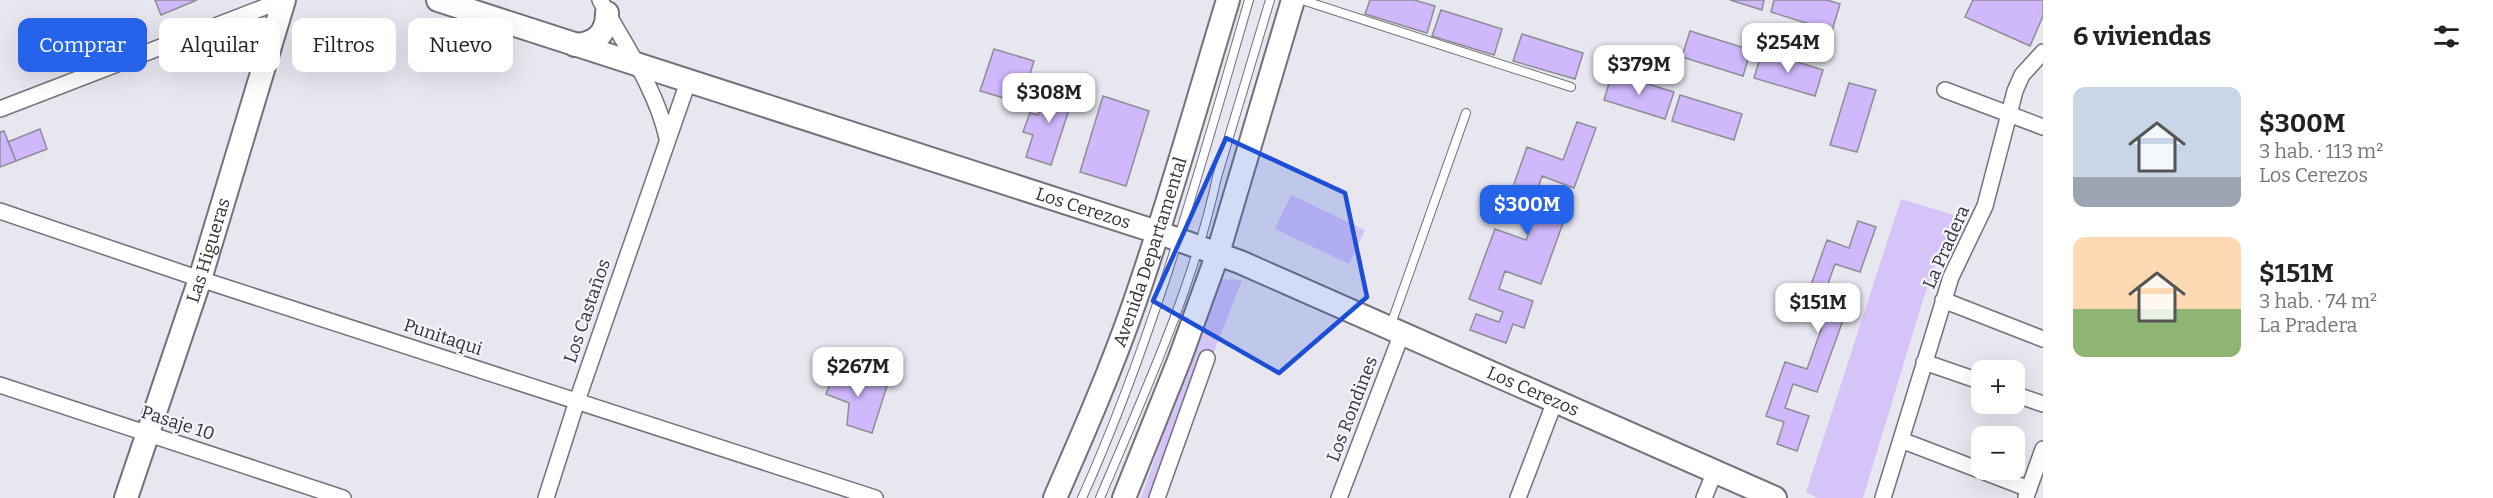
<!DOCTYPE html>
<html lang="es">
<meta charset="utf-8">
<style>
body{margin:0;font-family:Bitter,serif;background:#f2f2f2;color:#222;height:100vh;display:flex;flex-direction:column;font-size:22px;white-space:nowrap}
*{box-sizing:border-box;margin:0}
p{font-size:20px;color:#767676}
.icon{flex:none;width:33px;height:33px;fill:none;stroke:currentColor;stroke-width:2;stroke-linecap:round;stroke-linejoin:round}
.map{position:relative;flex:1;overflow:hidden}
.panel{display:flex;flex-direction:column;background:#fff;width:450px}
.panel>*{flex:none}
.banner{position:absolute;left:18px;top:18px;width:570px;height:54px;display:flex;gap:12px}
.controls{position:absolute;left:1971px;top:360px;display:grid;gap:12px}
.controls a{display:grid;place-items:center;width:54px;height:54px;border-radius:12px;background:#fff;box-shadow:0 6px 24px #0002;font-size:30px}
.price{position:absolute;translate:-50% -51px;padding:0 14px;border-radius:12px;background:#fff;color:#222;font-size:20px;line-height:39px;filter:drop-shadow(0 2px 3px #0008)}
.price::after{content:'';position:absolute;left:50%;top:36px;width:18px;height:14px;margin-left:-9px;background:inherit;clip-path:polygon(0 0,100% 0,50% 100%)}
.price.active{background:#2563eb;color:#fff}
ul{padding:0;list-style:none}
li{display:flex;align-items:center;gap:18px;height:150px;padding:0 30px}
li span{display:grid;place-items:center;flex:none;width:168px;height:120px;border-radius:12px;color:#555}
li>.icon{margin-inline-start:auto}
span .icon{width:72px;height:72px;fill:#fffc;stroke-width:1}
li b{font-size:26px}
h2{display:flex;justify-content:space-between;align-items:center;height:72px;padding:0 30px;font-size:26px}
.tag{padding:0 21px;border-radius:12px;background:#fff;box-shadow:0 6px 24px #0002;font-size:21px;line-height:54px}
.tag.active{background:#2563eb;color:#fff}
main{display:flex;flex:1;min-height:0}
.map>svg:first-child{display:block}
.green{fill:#d4c4f8}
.building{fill:#d0b8fd;stroke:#8e8c94;stroke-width:1.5}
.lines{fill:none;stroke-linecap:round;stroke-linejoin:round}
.lane-casing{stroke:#737179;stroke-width:10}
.street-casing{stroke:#737179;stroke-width:18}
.secondary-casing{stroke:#737179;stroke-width:26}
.lane{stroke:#fff;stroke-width:8}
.street{stroke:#fff;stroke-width:15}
.secondary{stroke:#fff;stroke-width:22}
.marked{fill:#1d4ed8;fill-opacity:0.2;stroke:#1d4ed8;stroke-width:4.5;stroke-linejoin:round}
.labels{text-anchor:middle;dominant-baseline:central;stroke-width:4.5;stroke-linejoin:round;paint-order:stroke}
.street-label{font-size:18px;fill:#333236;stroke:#f6f3fc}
</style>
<main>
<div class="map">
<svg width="2043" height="498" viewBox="0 0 2043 498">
<rect width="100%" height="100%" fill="#e8e6ef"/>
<!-- green -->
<path class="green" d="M1291,195L1365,230L1349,264L1275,229Z
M1901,199L1960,217L1943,245L1922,303L1863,498H1817L1806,492Z
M1217,279L1242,280L1157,498H1141Z"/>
<!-- building -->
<path class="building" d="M155,0H197L161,15Z
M1370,0H1414L1435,6L1427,33L1365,14Z
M1730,0H1764L1762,10Z
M1774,0H1827L1840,4L1832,31L1771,12Z
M1973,0H2043V16L2030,46L1965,17Z
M1441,10L1502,29L1494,55L1432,36Z
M1690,31L1751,50L1743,76L1682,57Z
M1522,34L1583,53L1575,79L1513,61Z
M994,49L1034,61L1021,103L980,91Z
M1762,51L1823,70L1815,96L1754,78Z
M1612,73L1674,92L1665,119L1604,100Z
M1049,83L1075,91L1051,165L1026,157L1033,135L1023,132L1030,113L1038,115Z
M1849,83L1876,90L1857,152L1830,145Z
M1680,95L1742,114L1734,140L1672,121Z
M1103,96L1149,111L1126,186L1080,172Z
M1577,122L1596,128L1574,188L1542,176L1534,200L1567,212L1541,284L1505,271L1499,289L1533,301L1524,328L1513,324L1506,343L1470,330L1476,314L1499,322L1503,312L1469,299L1495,229L1526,240L1532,225L1503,215L1527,147L1563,160Z
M40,129L47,149L16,161L8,142Z
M4,131L16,161L0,167V132Z
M1858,221L1876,227L1860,272L1835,264L1821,303L1846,312L1817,392L1793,384L1785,408L1809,416L1797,451L1777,444L1784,422L1766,416L1785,362L1807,369L1823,324L1800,316L1827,240L1849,248Z
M837,366L887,386L872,433L847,425L849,403L826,394Z"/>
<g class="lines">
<!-- lane casing -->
<g class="lane-casing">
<path id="lane" d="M1302,0L1571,87
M1390,327L1466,113
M1082,498C1154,338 1200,168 1249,0
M1100,498C1144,394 1193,288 1217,177L1270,0"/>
</g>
<!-- street casing -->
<g class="street-casing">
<path id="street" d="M600,0C624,44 656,88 667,138
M1945,90L2043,127
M0,109L283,0
M0,211L200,279L875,498
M1943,300L2043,339
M1924,362L1982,382
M0,385L343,498
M2014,394L2043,404
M1901,440L2029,489
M2026,497L2043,449
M546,498L577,401L688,82
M1157,498L1207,358
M1339,498L1402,333
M1518,498L1555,401
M1704,498L1715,471
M1883,498L1951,277L1985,206L2015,91L2022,75L2043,52"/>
</g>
<!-- secondary casing -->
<g class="secondary-casing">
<g id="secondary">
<path id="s1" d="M438,0L1157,232L1240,262L1775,498"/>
<path d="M575,45C595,44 607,34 607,13"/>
<path id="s2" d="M126,498L200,279L284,0"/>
<path id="s3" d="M1055,498C1083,434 1111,370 1134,304C1169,204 1197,102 1228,0"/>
<path d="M1124,498L1180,358L1218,253L1293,0"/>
</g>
</g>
<!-- lane -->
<use href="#lane" class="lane"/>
<!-- street -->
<use href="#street" class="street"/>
<!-- secondary -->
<use href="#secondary" class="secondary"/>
</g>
<!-- marked area -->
<path class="marked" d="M1226,138L1345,193L1367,297L1279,373L1153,301Z"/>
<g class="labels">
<!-- street labels -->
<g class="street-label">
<text stroke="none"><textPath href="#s1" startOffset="678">Los Cerezos</textPath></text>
<text transform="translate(1946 247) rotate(-66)">La Pradera</text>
<text stroke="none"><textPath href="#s2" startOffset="261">Las Higueras</textPath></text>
<text stroke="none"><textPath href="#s3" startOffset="264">Avenida Departamental</textPath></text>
<text transform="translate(587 311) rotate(-71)">Los Castaños</text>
<text transform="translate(443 337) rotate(18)">Punitaqui</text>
<text stroke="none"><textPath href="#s1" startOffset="1164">Los Cerezos</textPath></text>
<text transform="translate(1352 409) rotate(-69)">Los Rondines</text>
<text transform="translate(178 423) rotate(18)">Pasaje 10</text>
</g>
</g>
</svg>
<div class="controls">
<a>+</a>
<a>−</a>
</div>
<b class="price" style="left:1788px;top:74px">$254M</b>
<b class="price" style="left:1639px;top:96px">$379M</b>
<b class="price" style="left:1049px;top:124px">$308M</b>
<b class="price active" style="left:1527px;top:236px">$300M</b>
<b class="price" style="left:1818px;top:334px">$151M</b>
<b class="price" style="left:858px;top:398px">$267M</b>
<div class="banner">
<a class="tag active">Comprar</a>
<a class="tag">Alquilar</a>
<a class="tag">Filtros</a>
<a class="tag">Nuevo</a>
</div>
</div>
<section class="panel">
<h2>6 viviendas<svg class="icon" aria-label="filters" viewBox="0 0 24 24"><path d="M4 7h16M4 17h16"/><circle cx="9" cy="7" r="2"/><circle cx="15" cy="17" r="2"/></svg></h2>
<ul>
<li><span style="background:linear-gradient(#c9d6e8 75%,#9aa5b1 0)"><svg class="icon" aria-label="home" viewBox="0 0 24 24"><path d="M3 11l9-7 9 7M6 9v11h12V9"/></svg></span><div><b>$300M</b><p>3 hab. · 113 m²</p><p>Los Cerezos</p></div></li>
<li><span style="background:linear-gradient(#ffd9b3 60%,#8fb573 0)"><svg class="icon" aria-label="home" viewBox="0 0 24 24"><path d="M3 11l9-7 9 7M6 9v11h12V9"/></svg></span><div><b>$151M</b><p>3 hab. · 74 m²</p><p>La Pradera</p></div></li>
</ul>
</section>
</main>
